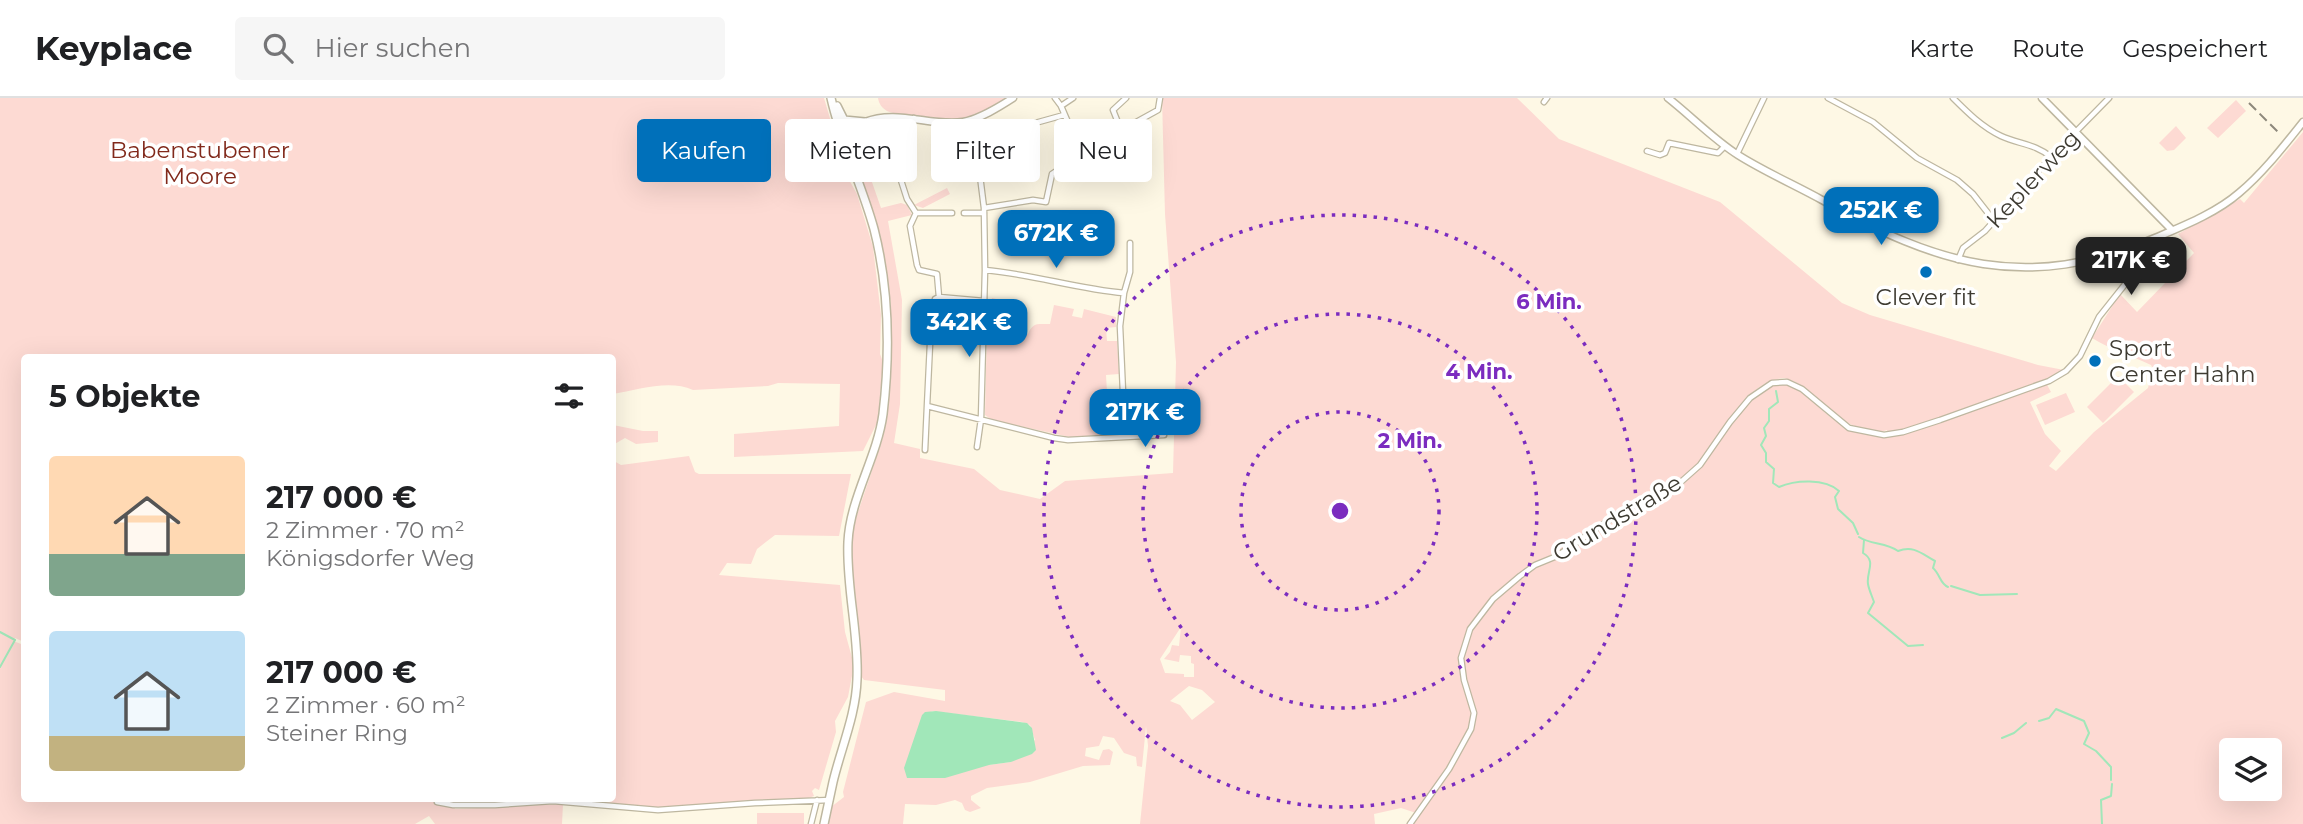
<!DOCTYPE html>
<html lang="de">
<meta charset="utf-8">
<style>
body{margin:0;font-family:Montserrat,sans-serif;background:#f6f6f6;color:#202124;height:100vh;display:flex;flex-direction:column;font-size:26px;white-space:nowrap}
*{box-sizing:border-box;margin:0}
p{font-size:23px;color:#757577}
.icon{flex:none;width:38px;height:38px;fill:none;stroke:currentColor;stroke-width:2;stroke-linecap:round;stroke-linejoin:round}
.map{position:relative;flex:1;overflow:hidden}
.sheet{position:absolute;left:21px;top:256px;width:595px;height:448px;display:flex;flex-direction:column;background:#fff;border-radius:7px;box-shadow:0 7px 28px #0002}
.sheet>*{flex:none}
.hud{position:absolute;left:637px;top:21px;width:665px;height:63px;display:flex;gap:14px}
.fabs{position:absolute;left:2219px;top:640px;display:grid;gap:14px}
.fabs a{display:grid;place-items:center;width:63px;height:63px;border-radius:7px;background:#fff;box-shadow:0 7px 28px #0002;font-size:35px}
.price{position:absolute;translate:-50% -60px;padding:0 16px;border-radius:14px;background:#0070ba;color:#fff;font-size:23px;line-height:46px;filter:drop-shadow(0 2px 4px #0008)}
.price::after{content:'';position:absolute;left:50%;top:42px;width:21px;height:16px;margin-left:-10px;background:inherit;clip-path:polygon(0 0,100% 0,50% 100%)}
.price.current{background:#222;color:#fff}
ul{padding:0;list-style:none}
li{display:flex;align-items:center;gap:21px;height:175px;padding:0 28px}
li span{display:grid;place-items:center;flex:none;width:196px;height:140px;border-radius:7px;color:#555}
li>.icon{margin-inline-start:auto}
span .icon{width:84px;height:84px;fill:#fffc;stroke-width:1}
li b{font-size:30px}
h2{display:flex;justify-content:space-between;align-items:center;height:84px;padding:0 28px;font-size:30px}
.tag{padding:0 24px;border-radius:7px;background:#fff;box-shadow:0 7px 28px #0002;font-size:24px;line-height:63px}
.tag.current{background:#0070ba;color:#fff}
header{display:flex;align-items:center;gap:42px;box-sizing:border-box;height:98px;padding:0 35px;background:#fff;border-bottom:2px solid #e0e0e0}
header strong{font-size:33px}
nav{display:flex;gap:38px;margin-inline-start:auto;font-size:24px}
.search{width:490px;height:63px;background:#f6f6f6;display:flex;align-items:center;gap:18px;box-sizing:border-box;padding:0 24px;border-radius:7px;color:#757577;font-size:26px}
.map>svg:first-child{display:block}
.green{fill:#fddad3;fill-rule:evenodd}
.water{fill:#a1e7b9}
.lines{fill:none;stroke-linecap:round;stroke-linejoin:round}
.stream{stroke:#a1e7b9;stroke-width:2}
.street-casing{stroke:#beb7a0;stroke-width:7}
.secondary-casing{stroke:#beb7a0;stroke-width:9}
.primary-casing{stroke:#beb7a0;stroke-width:10}
.street{stroke:#fff;stroke-width:4.5}
.secondary{stroke:#fff;stroke-width:6}
.primary{stroke:#fff;stroke-width:7}
.rail{stroke:#8d887b;stroke-width:2;stroke-dasharray:10 5;stroke-linecap:butt}
.ring{fill:none;stroke:#7b2cbf;stroke-width:3.5;stroke-dasharray:3.5 7}
.poi-dot{fill:#0070ba;stroke:#fff;stroke-width:2.5}
.labels{text-anchor:middle;dominant-baseline:central;stroke-width:7;stroke-linejoin:round;paint-order:stroke}
.park-label{font-size:23px;fill:#81291b;stroke:#fff}
.street-label{font-size:23px;fill:#3e3b32;stroke:#fff}
.poi-label{font-size:23px;fill:#3e3b32;stroke:#fff}
.centre{fill:#7b2cbf;stroke:#fff;stroke-width:3.5}
.ring-label{font-size:21px;text-anchor:middle;font-weight:bold;fill:#7b2cbf;stroke:#fff;stroke-width:7;stroke-linejoin:round;paint-order:stroke}
</style>
<header>
<strong>Keyplace</strong>
<div class="search"><svg class="icon" aria-label="search" viewBox="0 0 24 24"><circle cx="10" cy="10" r="6"/><path d="M15 15l6 6"/></svg>Hier suchen</div>
<nav><a>Karte</a><a>Route</a><a>Gespeichert</a></nav>
</header>
<div class="map">
<svg width="2303" height="726" viewBox="0 0 2303 726">
<rect width="100%" height="100%" fill="#fef8e5"/>
<!-- green -->
<path class="green" d="M0,0H824L847,78L857,96L873,149L881,217L880,256L883,264L878,323L863,353L734,359V336L839,328L840,286L778,285L768,288L693,292C669,281 638,292 613,296L612,259H24V544L15,540L13,543L24,547V700H612L613,327L643,333H658V344L636,346L625,340L613,347L614,363L621,367L689,358L695,374L699,376H851L839,438L775,437L757,451L751,466L727,465L719,477L840,487L845,534L854,567L848,599L835,623L836,634L819,692L815,690L812,693L814,698L806,701L753,702L658,711L573,704L453,705L455,711L563,706L562,726H435L429,718L415,726H0Z
M878,0H1008C996,8 979,19 964,22C950,24 900,19 887,13C882,10 879,6 878,0Z
M1162,0H1517L1559,41L1720,104L1842,205L1870,217L2038,267L2064,272L2045,283L2051,294L2030,304L2045,336L2061,353L2049,368L2056,373L2094,334L2148,290L2153,271L2151,267C2130,257 2112,252 2092,240L2120,196L2137,214L2194,155L2178,136L2240,101L2244,105L2303,34V726H1413L1419,716L1401,710L1374,716L1375,726H1140L1148,648L1146,628L1142,669L1137,668L1136,659L1124,655L1114,640L1103,638L1099,648L1086,650L1085,658L1099,662L1103,652L1109,651L1113,654L1110,667L1083,668L1030,684L987,690L971,698V702L981,710L970,714L965,712L962,705L955,702L936,707L905,706L903,726H827L831,709L844,699L843,694L866,604L894,594L945,603V592L864,582L860,577L850,479L851,442L854,426L883,340L888,305L891,207L884,158L877,129L859,87L850,47L852,39L859,33L866,67L881,110L901,105L907,107L912,117L888,123L902,202L900,306L894,345L920,351V360L974,371L1000,392L1040,401L1065,383L1173,375L1176,264L1165,116ZM1784,280C1815,287 1827,323 1865,331C1873,333 1879,335 1887,332V338C1858,339 1839,328 1819,309C1812,301 1804,293 1794,289C1754,273 1729,333 1709,358C1698,372 1684,385 1668,394L1667,390C1680,383 1692,374 1701,363C1725,336 1744,283 1784,280ZM1181,529L1179,548L1172,547L1170,554L1164,561L1179,564L1180,557L1191,558V565L1194,566V579H1184V576L1165,575L1160,561ZM1189,588L1202,592L1215,604L1192,622L1180,607L1170,603ZM931,613L1022,624L1030,627L1035,642L1011,664L989,667ZM2231,653H2270V691H2231Z
M2236,2L2246,13L2218,40L2207,30Z
M2176,28L2186,40L2174,52L2167,53L2159,45Z
M947,90L950,96L923,110L914,107Z
M992,200L1004,203L999,219L988,216Z
M1054,207L1074,211L1072,218L1082,220L1084,211L1116,219V229L1106,230L1107,243H1117L1119,276L1106,277L1107,294H1120V336L1070,339L992,322L985,317L987,228L1017,238L1028,236C1033,224 1037,226 1050,226Z
M2118,278L2134,294L2103,325L2087,309Z
M2066,295L2075,314L2045,327L2036,307Z
M757,715H804V726H757Z"/>
<!-- water -->
<path class="water" d="M936,613L1027,625L1032,630L1036,652L1032,656L1011,664L989,667L945,680H907L904,670L922,617L925,614Z"/>
<g class="lines">
<!-- stream -->
<path class="stream" d="M1776,293L1778,304L1769,311V323L1764,330L1766,338L1761,347L1766,355V364L1774,371L1773,385L1779,389C1795,382 1825,380 1839,393L1835,399L1838,411L1853,425L1858,436
M1859,439C1871,447 1886,444 1898,453C1914,447 1922,456 1935,463L1933,470C1940,476 1940,486 1948,489
M1864,442L1863,455C1877,463 1866,474 1868,486C1869,492 1872,498 1874,504L1868,515L1908,548L1923,547
M1951,488L1980,497L2017,496
M0,534L15,542L0,569
M2039,623L2049,620L2056,611L2084,623L2089,635L2084,646L2096,653L2111,669V682
M2002,640L2014,635L2026,625
M2102,726L2101,702L2111,698L2112,686"/>
<!-- street casing -->
<g class="street-casing">
<path id="street" d="M1055,0L1061,8L1082,57
M1828,0L1873,24L1917,60L1957,82L1973,96L1995,124
M1953,0C1967,14 1982,29 2001,38C2018,46 2036,46 2051,59
M1544,4L1547,0
M1061,8L1073,0
M914,20L909,31L893,38L889,45L907,101L916,115
M964,24L979,70L984,110L985,172L981,321L977,349
M1017,30L1064,17
M1121,32L1113,12L1126,0
M1647,53L1660,57L1665,55L1669,45L1718,55L1725,48
M1737,56L1764,0
M976,61L1001,57
M984,110L1033,102L1046,104L1052,76L1109,39L1158,12L1160,0
M916,115L910,128L917,167L919,172L937,176L939,199
M916,115H952
M964,115H984
M1958,162L1963,150L1985,133L2051,59L2109,0
M985,172C1032,176 1077,191 1124,195
M984,203L939,199L935,201L930,246L927,308L1054,340L1068,342L1125,339L1120,228L1124,195L1130,174V145
M1125,339L1164,337
M925,352L927,308
M437,704L453,707H495L553,703L658,712L755,705L830,702
M811,726L817,702
M1410,726L1449,671L1471,631L1474,615L1464,582L1461,560L1470,531L1493,501L1520,478L1535,467L1557,458L1628,409L1682,383L1700,367L1730,324L1750,300L1772,285L1787,284L1802,291L1849,330L1884,337L1903,334L1940,322L2049,283L2066,273L2080,258L2099,219L2130,180L2135,168L2132,150"/>
</g>
<!-- secondary casing -->
<g class="secondary-casing">
<path id="secondary" d="M1668,0C1691,18 1713,41 1738,57C1765,74 1795,87 1822,102C1937,167 2027,195 2155,140C2183,128 2216,115 2239,95C2263,75 2283,49 2303,24
M2042,0L2172,132
M865,24C897,11 931,29 963,24C980,21 999,9 1013,0"/>
</g>
<!-- primary casing -->
<g class="primary-casing">
<path id="primary" d="M837,8L844,22L865,24
M847,50L852,33L865,24
M824,726C827,712 830,698 833,684C841,650 856,617 857,581C859,535 846,490 848,444C850,400 877,360 883,316C890,256 889,190 874,131C862,87 841,45 831,0"/>
</g>
<!-- street -->
<use href="#street" class="street"/>
<!-- secondary -->
<use href="#secondary" class="secondary"/>
<!-- primary -->
<use href="#primary" class="primary"/>
<!-- rail -->
<path class="rail" d="M2249,5L2279,35"/>
</g>
<!-- distance rings -->
<g class="ring">
<circle cx="1340" cy="413" r="99"/>
<circle cx="1340" cy="413" r="197"/>
<circle cx="1340" cy="413" r="296"/>
</g>
<!-- markers -->
<g class="poi-dot">
<circle cx="1926" cy="174" r="7"/>
<circle cx="2095" cy="263" r="7"/>
</g>
<g class="labels">
<!-- park labels -->
<g class="park-label">
<text x="200" y="52">Babenstubener<tspan x="200" dy="26">Moore</tspan></text>
</g>
<!-- street labels -->
<g class="street-label">
<text transform="translate(2033 81) rotate(-47)">Keplerweg</text>
<text transform="translate(1617 420) rotate(-31)">Grundstraße</text>
</g>
<!-- poi labels -->
<g class="poi-label">
<text x="1926" y="199">Clever fit</text>
<text x="2109" y="250" text-anchor="start">Sport<tspan x="2109" dy="26">Center Hahn</tspan></text>
</g>
</g>
<circle cx="1340" cy="413" r="10" class="centre"/>
<g class="ring-label">
<text x="1549" y="211">6 Min.</text>
<text x="1479" y="281">4 Min.</text>
<text x="1410" y="350">2 Min.</text>
</g>
</svg>
<div class="fabs">
<a><svg class="icon" aria-label="layers" viewBox="0 0 24 24"><path d="M12 4l9 5-9 5-9-5zM3 14l9 5 9-5"/></svg></a>
</div>
<b class="price" style="left:1881px;top:149px">252K €</b>
<b class="price" style="left:1056px;top:172px">672K €</b>
<b class="price current" style="left:2131px;top:199px">217K €</b>
<b class="price" style="left:969px;top:261px">342K €</b>
<b class="price" style="left:1145px;top:351px">217K €</b>
<div class="hud">
<a class="tag current">Kaufen</a>
<a class="tag">Mieten</a>
<a class="tag">Filter</a>
<a class="tag">Neu</a>
</div>
<section class="sheet">
<h2>5 Objekte<svg class="icon" aria-label="filters" viewBox="0 0 24 24"><path d="M4 7h16M4 17h16"/><circle cx="9" cy="7" r="2"/><circle cx="15" cy="17" r="2"/></svg></h2>
<ul>
<li><span style="background:linear-gradient(#ffd9b3 70%,#7fa58c 0)"><svg class="icon" aria-label="home" viewBox="0 0 24 24"><path d="M3 11l9-7 9 7M6 9v11h12V9"/></svg></span><div><b>217 000 €</b><p>2 Zimmer · 70 m²</p><p>Königsdorfer Weg</p></div></li>
<li><span style="background:linear-gradient(#bfe0f5 75%,#c2b280 0)"><svg class="icon" aria-label="home" viewBox="0 0 24 24"><path d="M3 11l9-7 9 7M6 9v11h12V9"/></svg></span><div><b>217 000 €</b><p>2 Zimmer · 60 m²</p><p>Steiner Ring</p></div></li>
</ul>
</section>
</div>
